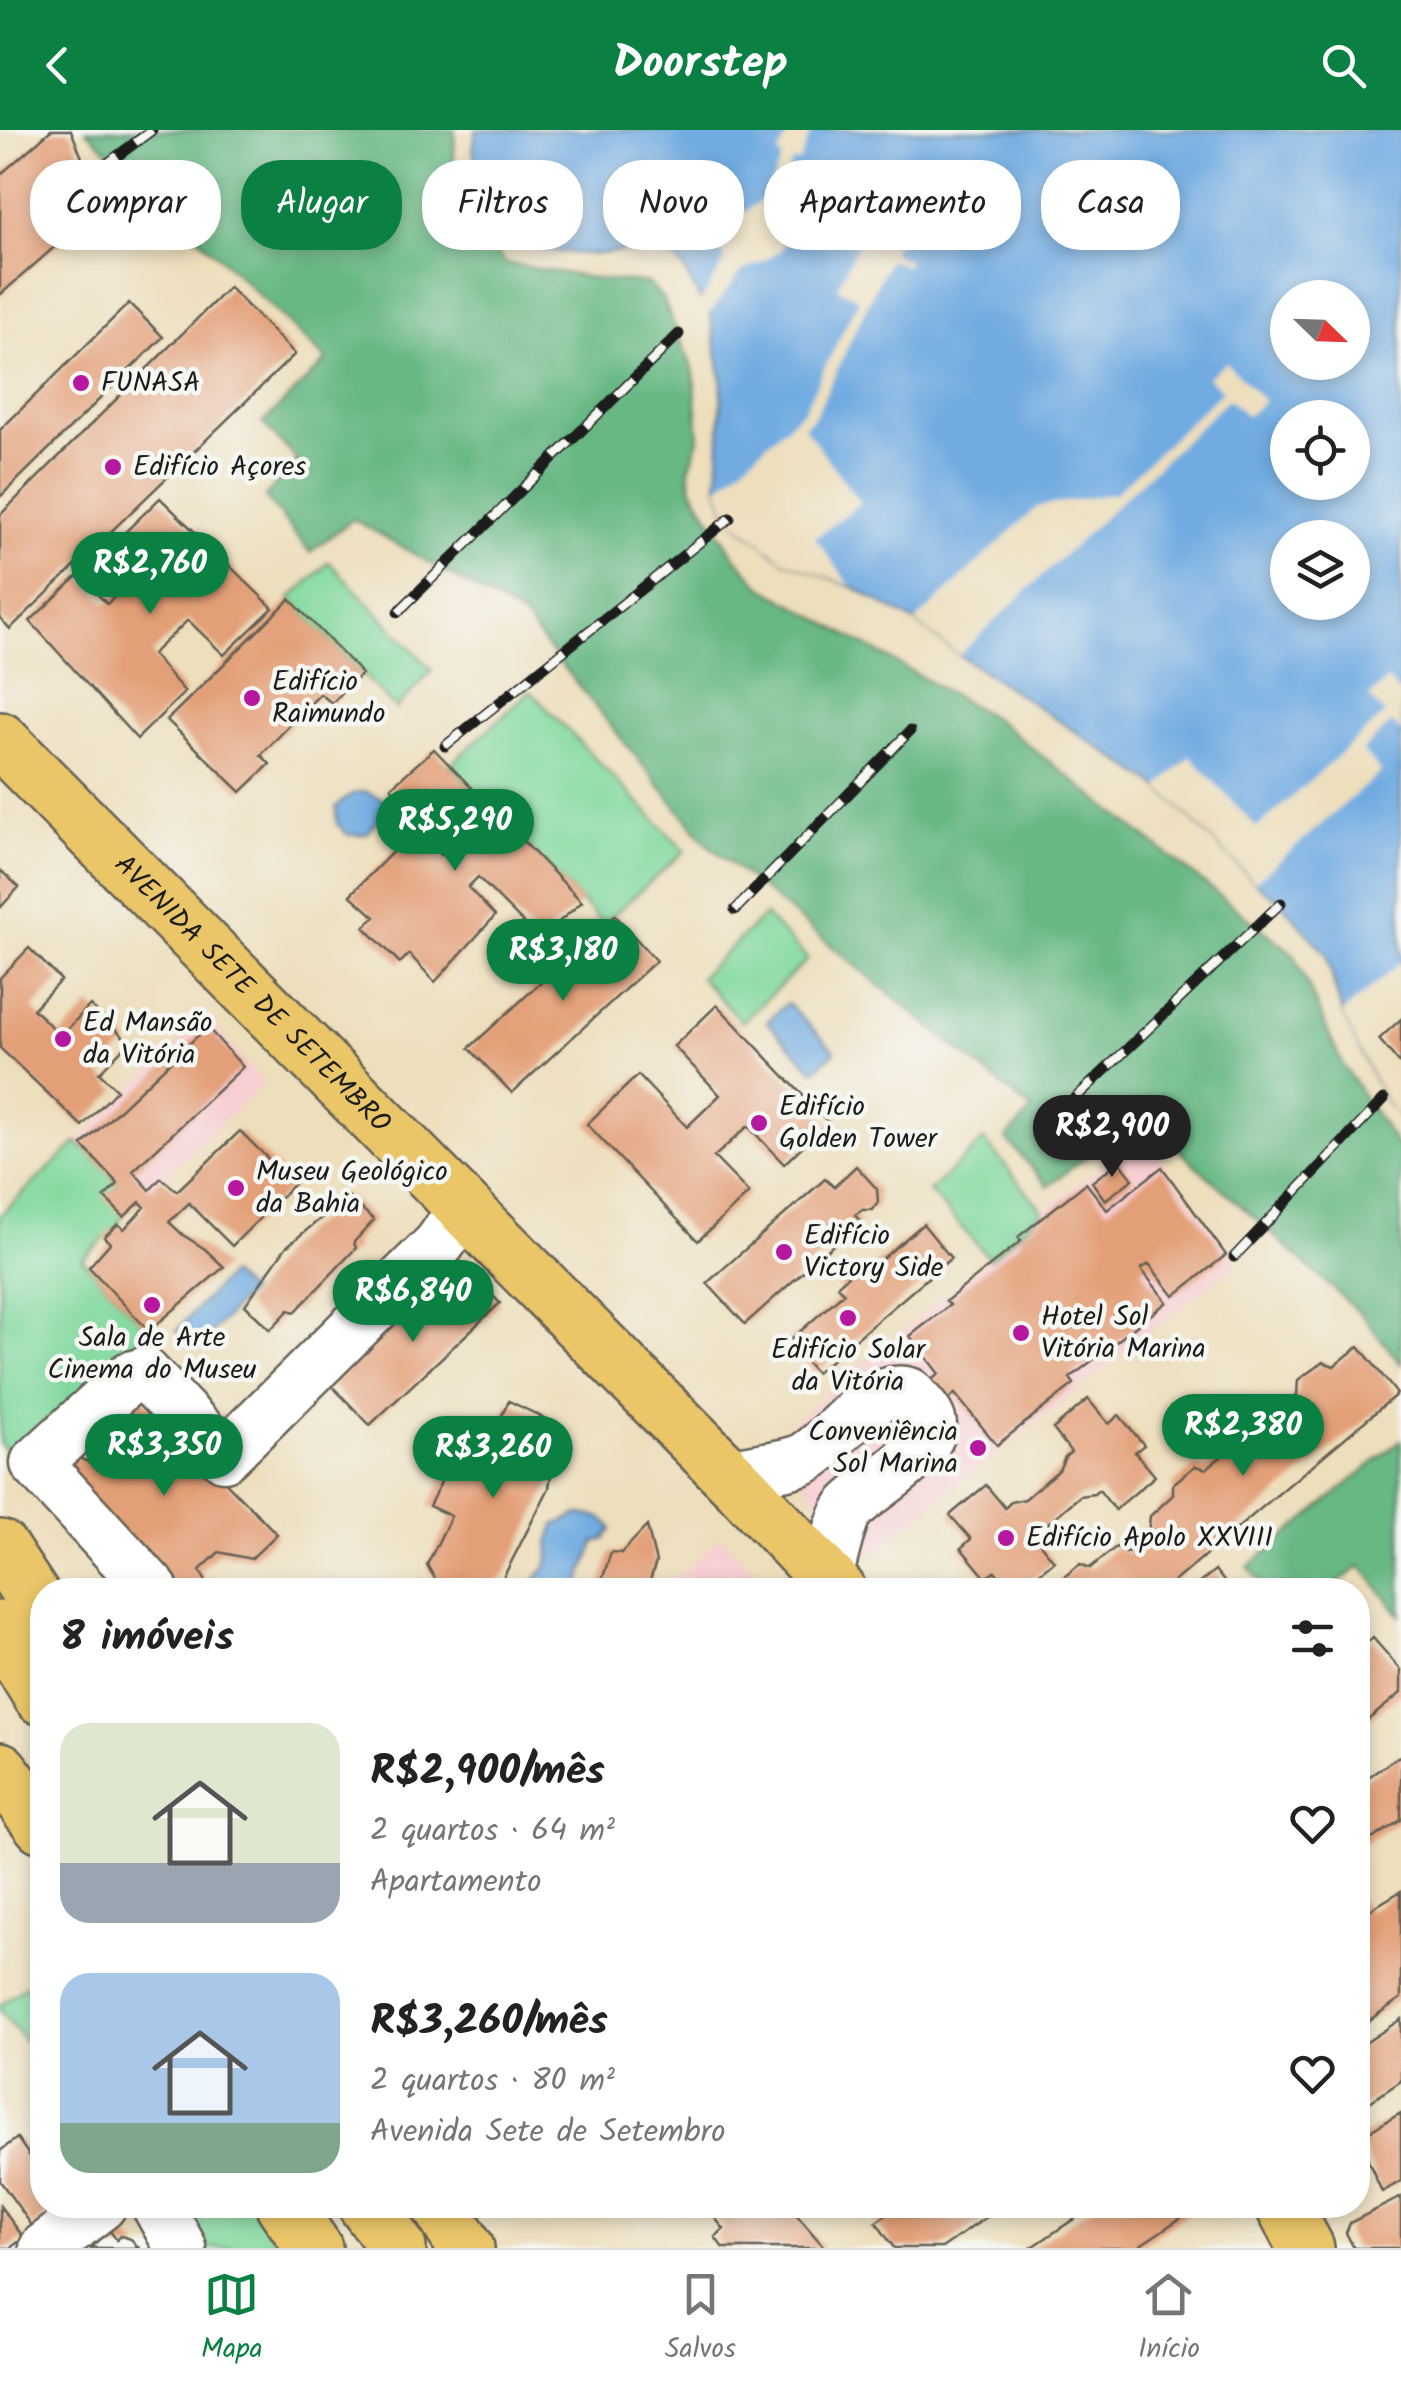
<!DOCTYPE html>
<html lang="pt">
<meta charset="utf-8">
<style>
body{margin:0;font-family:Kalam,sans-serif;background:#f6f6f6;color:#222;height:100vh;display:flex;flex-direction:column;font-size:38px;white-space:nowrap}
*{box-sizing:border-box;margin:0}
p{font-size:32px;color:#767676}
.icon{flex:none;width:55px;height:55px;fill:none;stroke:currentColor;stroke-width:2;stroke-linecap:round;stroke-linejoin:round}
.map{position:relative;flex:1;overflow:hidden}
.side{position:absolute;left:30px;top:1448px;width:1340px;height:640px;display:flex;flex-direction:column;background:#fff;border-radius:40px;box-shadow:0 5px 15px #0003}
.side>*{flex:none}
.guide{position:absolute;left:30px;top:30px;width:1342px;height:90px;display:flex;gap:20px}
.needle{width:65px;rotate:113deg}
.tools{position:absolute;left:1270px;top:150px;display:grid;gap:20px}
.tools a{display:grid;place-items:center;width:100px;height:100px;border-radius:50%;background:#fff;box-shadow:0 5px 15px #0003;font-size:50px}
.price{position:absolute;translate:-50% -85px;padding:0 22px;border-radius:35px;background:#0b8043;color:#fff;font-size:32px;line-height:65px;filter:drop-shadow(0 2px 5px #0008)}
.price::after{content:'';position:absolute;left:50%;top:60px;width:30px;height:22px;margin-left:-15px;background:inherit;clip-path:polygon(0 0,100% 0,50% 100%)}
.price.selected{background:#222;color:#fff}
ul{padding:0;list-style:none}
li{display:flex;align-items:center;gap:30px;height:250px;padding:0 30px}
li span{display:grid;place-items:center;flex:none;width:280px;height:200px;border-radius:30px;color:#555}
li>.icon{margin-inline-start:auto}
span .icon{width:120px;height:120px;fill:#fffc;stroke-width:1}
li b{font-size:42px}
h2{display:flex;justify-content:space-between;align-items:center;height:120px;padding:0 30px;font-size:42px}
.chip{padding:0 35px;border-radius:40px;background:#fff;box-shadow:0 5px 15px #0003;font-size:35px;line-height:90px}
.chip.selected{background:#0b8043;color:#fff}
header{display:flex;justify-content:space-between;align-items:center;height:130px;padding:0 30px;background:#0b8043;color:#fff;font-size:45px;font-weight:600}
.tab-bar{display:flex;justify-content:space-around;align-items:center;height:140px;border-top:2px solid #e0e0e0;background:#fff;font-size:28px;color:#767676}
.tab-bar a{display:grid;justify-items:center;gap:5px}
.tab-bar .selected{color:#0b8043}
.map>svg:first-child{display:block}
.built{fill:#f7cfd2}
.green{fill:#80d89d;stroke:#4e7a5c;stroke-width:2.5}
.forest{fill:#68b884;stroke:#426a50;stroke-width:2.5}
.water{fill:#71abe1;stroke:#46647e;stroke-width:2.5;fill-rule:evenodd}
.pier{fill:#eddebc}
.building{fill:#e39f77}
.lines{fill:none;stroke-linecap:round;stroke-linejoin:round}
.minor-casing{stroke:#656054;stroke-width:55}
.major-casing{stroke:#656054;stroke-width:60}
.minor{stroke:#fff;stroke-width:50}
.major{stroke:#eac669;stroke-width:55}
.rail-casing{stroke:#1c1c1c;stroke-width:11}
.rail{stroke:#f6f6f2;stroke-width:8;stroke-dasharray:22;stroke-linecap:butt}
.poi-dot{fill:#b5179e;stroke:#f6f6f2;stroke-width:4}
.labels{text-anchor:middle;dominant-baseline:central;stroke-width:9;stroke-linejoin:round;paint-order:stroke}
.poi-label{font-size:28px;fill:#1c1c1c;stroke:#f6f6f2;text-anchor:start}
.street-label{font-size:28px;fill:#1c1c1c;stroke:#f6f6f2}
</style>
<header><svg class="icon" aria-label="back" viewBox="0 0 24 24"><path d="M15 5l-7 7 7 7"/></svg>Doorstep<svg class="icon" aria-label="search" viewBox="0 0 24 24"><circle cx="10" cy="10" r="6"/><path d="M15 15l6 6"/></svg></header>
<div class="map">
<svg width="1401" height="2118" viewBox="0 0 1401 2118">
<rect width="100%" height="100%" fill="#f6f6f2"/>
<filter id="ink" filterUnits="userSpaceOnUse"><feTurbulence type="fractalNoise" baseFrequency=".01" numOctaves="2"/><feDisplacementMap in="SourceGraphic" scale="20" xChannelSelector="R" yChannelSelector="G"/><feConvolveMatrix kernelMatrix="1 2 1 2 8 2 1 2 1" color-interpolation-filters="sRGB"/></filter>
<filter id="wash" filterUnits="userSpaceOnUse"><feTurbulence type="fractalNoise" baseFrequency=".0048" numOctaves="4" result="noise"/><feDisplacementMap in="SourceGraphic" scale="40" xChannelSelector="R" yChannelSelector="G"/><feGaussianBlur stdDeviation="2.25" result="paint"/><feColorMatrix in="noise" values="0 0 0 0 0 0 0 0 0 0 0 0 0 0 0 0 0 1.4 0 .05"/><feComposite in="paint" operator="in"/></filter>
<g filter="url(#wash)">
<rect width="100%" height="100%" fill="#eddebc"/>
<!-- built -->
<path class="built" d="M205,888L265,953L124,1084L77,1012Z
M1142,1005L1238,1132L868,1426L769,1311L990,1129L1043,1081Z
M720,1407L756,1442L737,1460H663Z"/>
<!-- green -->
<path class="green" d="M329,432L432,540L396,579L290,469Z
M530,561L685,721L603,794L450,635Z
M765,785L808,829L742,892L700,847Z
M984,1010L1043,1081L990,1129L929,1061Z
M77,1012C96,1030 137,1060 121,1089C113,1104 94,1117 82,1129L149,1201L14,1328L0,1314V1085Z
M26,1855L42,1877V1932L0,1881V1876Z
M168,2075H250L280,2118H190Z"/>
<!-- forest -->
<path class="forest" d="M86,0H455L453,57L504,133L604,150L648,153L663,169L694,242L699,309L689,339L692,359L735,427L761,456L995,589L1294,824L1342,934L1401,1022V1234L1360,1183L1140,985L1048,1056L1006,1009L1032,980L706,713L522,486L353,389L310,422L265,367L297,330L263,293L327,230Z
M1401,1310V1486L1361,1436L1329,1460H1267L1248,1437Z"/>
<!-- water -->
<path class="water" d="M476,0H1401V989L1384,969L1342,883L1326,824L1281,773L1255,752L1159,657L959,525L915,492L851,456L783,430L730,388L718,358L722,251L710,182L701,171L682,136L666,122L643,119L593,125L543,120L507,101L480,57L473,19ZM1288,168H1352V232H1288ZM1288,288H1352V352H1288ZM1288,408H1352V472H1288Z
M364,661L383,669L387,677L367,704L348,705L337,694L336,677L350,665Z
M787,873L835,921L815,941L767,892Z
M229,1144L249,1162L197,1219L177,1200Z
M577,1385C594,1385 603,1384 612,1399L604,1409L595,1412L584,1441L579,1460H532L536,1449L547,1436L550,1424L549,1412L555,1395Z"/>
<!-- pier -->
<path class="pier" d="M790,0H812L800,31L792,32L778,67L791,101L781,120L761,133L742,141L706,188L698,176L725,131L722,122L715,114L722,97L765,68L782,28L778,24Z
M899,28L953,54L944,72L920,61L891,122L908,131L906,136L889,129L816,284L804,297L860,373L815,408L851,456L783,430L730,388L718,358L803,281L859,169L837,158L867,94L889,104L910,60L889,50Z
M1226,232L1264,271L1247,286L1228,269L959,525L915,492L1037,377L1115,363L1222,261L1208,247Z
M1387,550L1401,565V602L1392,593L1362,621L1381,642L1255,752L1159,657L1190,626L1257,698L1385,584L1369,567Z
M1401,832V989L1384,969L1342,883Z"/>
<g id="blocks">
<!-- building -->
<path class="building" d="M51,0H71L97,66L110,68L0,165V45Z
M229,157L295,224L10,499L0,488V385Z
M129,173L163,207L0,367V300Z
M160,368L273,478L224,525L188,490L152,524L185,562L137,609L30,491L79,445L107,474L141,442L115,412Z
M290,469L362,544L332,573L320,564L261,625L270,634L241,662L167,590Z
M434,619L582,772L539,809L478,747L468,757L495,786L435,852L409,824L400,833L364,797L375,787L350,765L416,698L441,725L449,717L391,657Z
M0,740L19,757L0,778Z
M615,785L656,831L512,963L469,918Z
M29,818L61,850L33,879L61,906L90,875L129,912L99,943L117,960L82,996L0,918V848Z
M717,875L828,992L784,1034L748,996L714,1027L749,1063L698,1111L587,994L638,945L687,997L720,965L674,916Z
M1401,889V935L1379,909Z
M207,897L243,937L133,1041L150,1060L161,1048L177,1061L240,1001L294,1054L232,1116L189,1073L169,1092L183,1105L205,1119L224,1137L149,1201L89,1137L110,1113L104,1107L118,1094L124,1099L145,1077L140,1072L124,1087L104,1067L118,1054L82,1015Z
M1119,1031L1133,1049L1105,1070L1092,1052Z
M856,1036L877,1059L878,1072L873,1080H862L855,1085L860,1091L745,1194L707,1153L825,1049L834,1057Z
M1162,1037L1226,1125L1174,1166L1149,1134L1141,1139L1167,1172L1070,1248L1074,1254L997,1315L955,1264L934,1280L917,1261L939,1244L910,1206L950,1175L946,1171L1021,1111L1018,1107L1086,1053L1107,1080Z
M348,1066L374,1090L354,1112L356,1118L295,1182L289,1180L270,1200L245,1175L286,1117Z
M923,1094L951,1128L816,1243L788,1212L844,1163L837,1156L855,1139L862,1146Z
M456,1136L484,1165L490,1163L500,1173L370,1295L329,1253Z
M1359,1216L1397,1264L1164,1460H1056L1057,1453L1080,1434L1090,1438L1116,1417L1126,1423L1148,1404L1150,1386L1173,1365V1354L1195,1336L1206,1339L1237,1314L1248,1320L1269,1303L1267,1289L1297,1265L1298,1250L1323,1232L1334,1236Z
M136,1262L277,1404L251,1429L219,1422L200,1440L210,1460H169L52,1339L67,1323L95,1335L113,1317L109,1285Z
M1088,1269L1109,1294L1119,1285L1144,1315L1135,1322L1155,1346L1115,1380L1099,1360L1094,1364L1080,1366L1047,1394L1043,1407L1038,1411L1054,1431L1019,1460H1011L995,1441L986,1448L961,1418L971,1409L950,1385L986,1355L1005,1378L1011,1372L1025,1369L1059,1340L1065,1327L1071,1322L1053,1299Z
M509,1271L546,1289L557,1299L549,1358L503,1448L481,1460H453L437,1452L427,1435L451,1386L429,1376L458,1318L480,1329Z
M647,1396L656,1432L647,1460H599L611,1422L621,1423Z
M1215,1440L1231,1460H1191Z
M1373,1508L1401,1540V1563L1358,1598V1520Z
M1401,1625V1690L1358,1718V1654Z
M1401,1761V1868L1358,1898V1766L1368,1781Z
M1401,1889V1951L1358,1980V1918Z
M1401,1983V2051L1382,2062L1358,2008Z
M17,2008L42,2043V2075H59L33,2097L0,2051V2021Z
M1401,2067V2118H1354L1346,2103L1350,2093Z
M704,2075H788L825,2118H723L715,2107L724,2099Z
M901,2075H1004L942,2118H894L876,2092Z
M1095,2075H1200L1136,2118H1031Z
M0,2076L24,2108L10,2118H0Z
M109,2100L117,2110L120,2106L125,2107L131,2109L139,2118H90Z"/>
</g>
</g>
<g filter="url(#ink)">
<use href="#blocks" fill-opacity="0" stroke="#656054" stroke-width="2.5"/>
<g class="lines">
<!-- minor casing -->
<g class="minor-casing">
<path id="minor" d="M728,1345C745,1341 793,1335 805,1328C836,1311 870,1252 909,1263C915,1271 925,1279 929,1288C944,1319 863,1360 848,1380C840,1391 831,1433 827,1448
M153,1460L36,1333L130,1247L144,1243L224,1326L439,1114L464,1078
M157,2075L181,2118
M45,2118L101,2075"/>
</g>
<!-- major casing -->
<g class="major-casing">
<g id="major">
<path id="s1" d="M0,610L739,1355L838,1460"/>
<path d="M0,1418L42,1482"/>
<path d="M0,1499L42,1567"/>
<path d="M0,1640L42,1695"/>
<path d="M284,2075L314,2118"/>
<path d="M366,2075L398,2118"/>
<path d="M439,2075L466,2118"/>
<path d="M1283,2075L1306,2118"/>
</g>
</g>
<!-- minor -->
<use href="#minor" class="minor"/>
<!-- major -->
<use href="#major" class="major"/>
<!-- rail casing -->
<g class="rail-casing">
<path id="rail" d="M100,39L152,0
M398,482L679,204
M445,616L730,388
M735,780L910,601
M1045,997L1281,773
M1234,1127L1384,969"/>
</g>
<!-- rail -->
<use href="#rail" class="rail"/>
</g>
</g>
<!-- markers -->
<g class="poi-dot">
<circle cx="81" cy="253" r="10"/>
<circle cx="113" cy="337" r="10"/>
<circle cx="252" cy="568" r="10"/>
<circle cx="63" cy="909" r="10"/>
<circle cx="759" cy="993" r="10"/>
<circle cx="236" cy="1058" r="10"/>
<circle cx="784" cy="1122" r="10"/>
<circle cx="152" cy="1175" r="10"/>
<circle cx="848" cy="1188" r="10"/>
<circle cx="1021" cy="1203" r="10"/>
<circle cx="978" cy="1318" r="10"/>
<circle cx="1006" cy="1408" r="10"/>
</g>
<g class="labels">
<!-- poi labels -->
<g class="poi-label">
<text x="101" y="253">FUNASA</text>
<text x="133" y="337">Edifício Açores</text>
<text x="272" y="552">Edifício<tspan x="272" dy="32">Raimundo</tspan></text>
<text x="83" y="893">Ed Mansão<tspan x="83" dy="32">da Vitória</tspan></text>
<text x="779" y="977">Edifício<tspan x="779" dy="32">Golden Tower</tspan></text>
<text x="256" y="1042">Museu Geológico<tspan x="256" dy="32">da Bahia</tspan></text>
<text x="804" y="1106">Edifício<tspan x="804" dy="32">Victory Side</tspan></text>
<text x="1041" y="1187">Hotel Sol<tspan x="1041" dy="32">Vitória Marina</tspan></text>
<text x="152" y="1208" text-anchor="middle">Sala de Arte<tspan x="152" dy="32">Cinema do Museu</tspan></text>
<text x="848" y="1220" text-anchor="middle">Edifício Solar<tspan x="848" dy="32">da Vitória</tspan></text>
<text x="958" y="1302" text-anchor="end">Conveniência<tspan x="958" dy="32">Sol Marina</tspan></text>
<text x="1026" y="1408">Edifício Apolo XXVIII</text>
</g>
<!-- street labels -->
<g class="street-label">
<text stroke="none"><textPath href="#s1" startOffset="358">AVENIDA SETE DE SETEMBRO</textPath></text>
</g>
</g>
</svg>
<div class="tools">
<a><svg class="needle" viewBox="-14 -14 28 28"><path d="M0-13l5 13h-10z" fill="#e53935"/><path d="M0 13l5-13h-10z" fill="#767676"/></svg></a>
<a><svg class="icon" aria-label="locate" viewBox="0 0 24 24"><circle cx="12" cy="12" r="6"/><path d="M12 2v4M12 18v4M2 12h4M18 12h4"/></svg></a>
<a><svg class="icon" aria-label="layers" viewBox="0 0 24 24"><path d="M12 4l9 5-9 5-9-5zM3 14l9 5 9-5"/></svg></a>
</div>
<b class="price" style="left:150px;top:487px">R$2,760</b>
<b class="price" style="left:455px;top:744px">R$5,290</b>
<b class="price" style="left:563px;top:874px">R$3,180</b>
<b class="price selected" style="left:1112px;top:1050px">R$2,900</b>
<b class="price" style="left:413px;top:1215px">R$6,840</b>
<b class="price" style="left:1243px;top:1349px">R$2,380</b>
<b class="price" style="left:164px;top:1369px">R$3,350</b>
<b class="price" style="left:493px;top:1371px">R$3,260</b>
<div class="guide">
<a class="chip">Comprar</a>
<a class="chip selected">Alugar</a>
<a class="chip">Filtros</a>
<a class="chip">Novo</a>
<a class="chip">Apartamento</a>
<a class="chip">Casa</a>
</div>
<section class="side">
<h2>8 imóveis<svg class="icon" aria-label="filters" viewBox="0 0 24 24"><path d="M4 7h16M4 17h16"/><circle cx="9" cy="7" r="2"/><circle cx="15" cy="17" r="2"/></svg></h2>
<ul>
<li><span style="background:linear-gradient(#dfe7d0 70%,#9aa5b1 0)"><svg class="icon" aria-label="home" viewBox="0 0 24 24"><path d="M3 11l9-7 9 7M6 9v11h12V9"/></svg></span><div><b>R$2,900/mês</b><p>2 quartos · 64 m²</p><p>Apartamento</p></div><svg class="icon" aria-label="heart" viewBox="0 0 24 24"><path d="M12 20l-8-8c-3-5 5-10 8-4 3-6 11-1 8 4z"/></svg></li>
<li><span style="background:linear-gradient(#a9c7e8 75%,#7fa58c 0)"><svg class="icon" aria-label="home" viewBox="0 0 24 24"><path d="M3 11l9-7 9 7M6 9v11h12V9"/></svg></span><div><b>R$3,260/mês</b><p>2 quartos · 80 m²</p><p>Avenida Sete de Setembro</p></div><svg class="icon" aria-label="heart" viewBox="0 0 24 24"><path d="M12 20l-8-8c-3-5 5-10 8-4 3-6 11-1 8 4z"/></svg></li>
</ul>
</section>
</div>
<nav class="tab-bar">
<a class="selected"><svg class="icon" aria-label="map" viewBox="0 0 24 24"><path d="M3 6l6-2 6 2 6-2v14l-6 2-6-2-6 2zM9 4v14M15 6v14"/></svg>Mapa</a>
<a><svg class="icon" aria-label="saved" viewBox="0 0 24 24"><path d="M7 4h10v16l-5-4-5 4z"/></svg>Salvos</a>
<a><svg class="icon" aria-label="home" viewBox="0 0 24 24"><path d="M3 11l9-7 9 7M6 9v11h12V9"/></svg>Início</a>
</nav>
